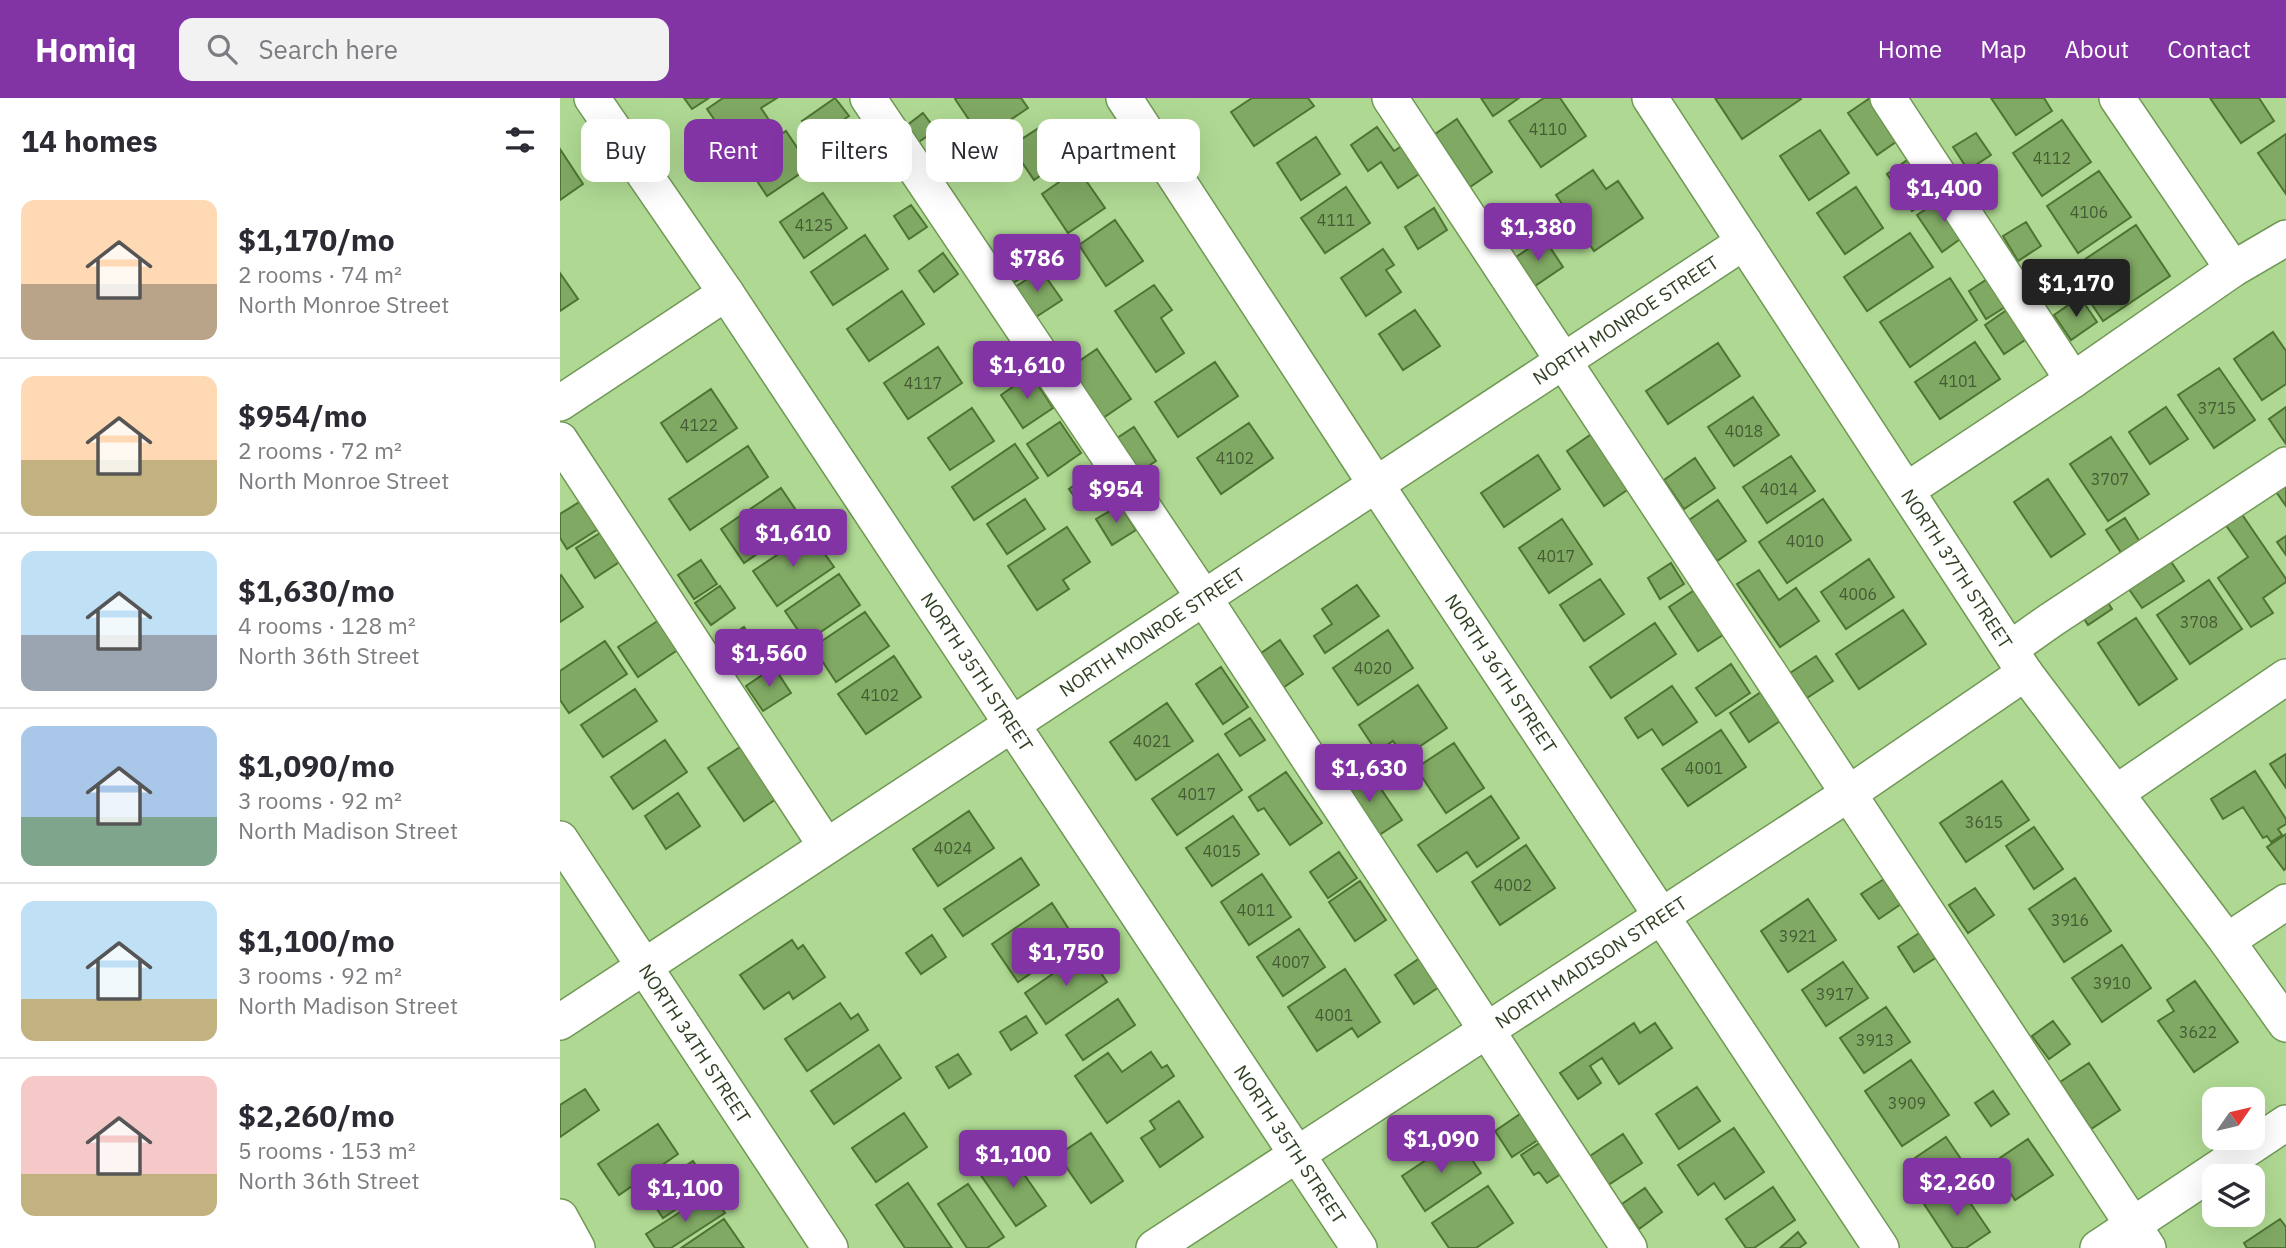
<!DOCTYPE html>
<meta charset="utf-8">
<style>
body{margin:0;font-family:"IBM Plex Sans",sans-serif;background:#f2f2f3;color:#2b2b33;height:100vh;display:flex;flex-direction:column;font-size:26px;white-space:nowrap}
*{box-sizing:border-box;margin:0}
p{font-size:23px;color:#7c7c81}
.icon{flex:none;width:38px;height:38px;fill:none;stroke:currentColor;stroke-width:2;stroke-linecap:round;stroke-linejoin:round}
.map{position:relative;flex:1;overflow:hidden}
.panel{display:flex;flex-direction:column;background:#fff;width:560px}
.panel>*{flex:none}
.guide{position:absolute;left:21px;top:21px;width:665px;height:63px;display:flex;gap:14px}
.needle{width:46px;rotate:56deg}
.controls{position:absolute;left:1642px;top:989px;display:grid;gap:14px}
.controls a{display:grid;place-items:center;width:63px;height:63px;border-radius:14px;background:#fff;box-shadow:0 7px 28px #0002;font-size:35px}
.price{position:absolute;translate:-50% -60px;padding:0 16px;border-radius:7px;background:#8234a5;color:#fff;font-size:23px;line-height:46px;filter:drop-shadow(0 2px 4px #0008)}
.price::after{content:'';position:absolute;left:50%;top:42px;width:21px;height:16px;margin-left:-10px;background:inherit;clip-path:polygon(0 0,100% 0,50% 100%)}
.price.selected{background:#222;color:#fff}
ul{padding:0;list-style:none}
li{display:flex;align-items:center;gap:21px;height:175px;padding:0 21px}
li+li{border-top:2px solid #e1e1e2}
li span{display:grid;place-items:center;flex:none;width:196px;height:140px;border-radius:14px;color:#555}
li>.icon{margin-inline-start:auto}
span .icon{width:84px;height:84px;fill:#fffc;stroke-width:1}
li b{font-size:30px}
h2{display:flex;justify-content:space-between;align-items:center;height:84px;padding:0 21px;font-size:30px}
.tag{padding:0 24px;border-radius:14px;background:#fff;box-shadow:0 7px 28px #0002;font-size:24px;line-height:63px}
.tag.selected{background:#8234a5;color:#fff}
header{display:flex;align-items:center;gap:42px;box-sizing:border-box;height:98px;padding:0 35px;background:#8234a5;color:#fff}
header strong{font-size:33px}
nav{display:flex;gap:38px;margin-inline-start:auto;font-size:24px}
.search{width:490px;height:63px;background:#f2f2f3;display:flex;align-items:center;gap:18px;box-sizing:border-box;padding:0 24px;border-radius:14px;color:#7c7c81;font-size:26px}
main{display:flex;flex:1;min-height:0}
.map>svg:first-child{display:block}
.building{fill:#80a964;stroke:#4f7432;stroke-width:2}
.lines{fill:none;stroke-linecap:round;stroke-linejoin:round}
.minor-casing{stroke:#709855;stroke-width:38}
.minor{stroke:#fff;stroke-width:35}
.labels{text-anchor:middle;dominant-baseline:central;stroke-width:5;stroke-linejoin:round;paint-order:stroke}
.number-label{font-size:16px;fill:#445b34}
.street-label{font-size:19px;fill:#304124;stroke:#afd993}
</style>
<header>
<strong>Homiq</strong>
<div class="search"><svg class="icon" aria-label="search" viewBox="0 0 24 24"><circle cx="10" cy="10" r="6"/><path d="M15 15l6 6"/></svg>Search here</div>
<nav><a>Home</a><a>Map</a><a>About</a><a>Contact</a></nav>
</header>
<main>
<section class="panel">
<h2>14 homes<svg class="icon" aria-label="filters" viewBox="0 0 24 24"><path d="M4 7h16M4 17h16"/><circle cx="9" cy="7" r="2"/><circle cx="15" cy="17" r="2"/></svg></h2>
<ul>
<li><span style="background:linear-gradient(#ffd9b3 60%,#b9a48a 0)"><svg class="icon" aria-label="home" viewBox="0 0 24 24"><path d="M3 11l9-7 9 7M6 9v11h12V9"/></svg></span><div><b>$1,170/mo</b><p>2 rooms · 74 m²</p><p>North Monroe Street</p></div></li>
<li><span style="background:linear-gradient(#ffd9b3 60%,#c2b280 0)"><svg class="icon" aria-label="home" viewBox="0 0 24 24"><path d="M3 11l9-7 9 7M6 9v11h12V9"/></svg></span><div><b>$954/mo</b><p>2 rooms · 72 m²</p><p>North Monroe Street</p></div></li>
<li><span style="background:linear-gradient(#bfe0f5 60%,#9aa5b1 0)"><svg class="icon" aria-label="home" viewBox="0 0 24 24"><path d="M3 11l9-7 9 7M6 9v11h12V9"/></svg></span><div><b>$1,630/mo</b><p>4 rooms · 128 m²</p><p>North 36th Street</p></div></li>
<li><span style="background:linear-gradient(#a9c7e8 65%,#7fa58c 0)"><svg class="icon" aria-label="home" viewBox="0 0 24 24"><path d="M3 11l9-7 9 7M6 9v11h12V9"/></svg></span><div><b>$1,090/mo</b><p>3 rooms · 92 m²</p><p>North Madison Street</p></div></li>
<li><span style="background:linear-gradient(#bfe0f5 70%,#c2b280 0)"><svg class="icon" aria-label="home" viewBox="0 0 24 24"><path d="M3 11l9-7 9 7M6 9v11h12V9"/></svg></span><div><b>$1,100/mo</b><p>3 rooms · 92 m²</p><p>North Madison Street</p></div></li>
<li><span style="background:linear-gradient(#f6c9c9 70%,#c2b280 0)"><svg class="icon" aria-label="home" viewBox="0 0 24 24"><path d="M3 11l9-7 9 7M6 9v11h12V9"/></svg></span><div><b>$2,260/mo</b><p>5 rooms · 153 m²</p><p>North 36th Street</p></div></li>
</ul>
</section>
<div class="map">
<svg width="1726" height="1150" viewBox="0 0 1726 1150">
<rect width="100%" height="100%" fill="#afd993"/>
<!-- building -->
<path class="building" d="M124,0H149L132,11Z
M163,0H217L201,10L211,25L174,50L147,11Z
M275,0L289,18L254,41L242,23Z
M397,0H461L468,10L422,41L395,1Z
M692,0H748L754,8L694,48L671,14Z
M921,0H959L933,18Z
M984,0H1000L1026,38L981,69L949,23Z
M1155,0H1240L1241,1L1182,41Z
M1310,0H1321L1346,37L1317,57L1288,15Z
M1431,0H1484L1492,13L1456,37Z
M1650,0H1699L1714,23L1681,45Z
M363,15L376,32L353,48L341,32Z
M897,21L932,74L910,89L875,36Z
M1502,22L1531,64L1482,98L1453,55Z
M485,26L507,59L474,82L451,48Z
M817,29L834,53L846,45L865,72L838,90L821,64L808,73L791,47Z
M1260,32L1289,75L1249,102L1220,58Z
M226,33L250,69L207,98L183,62Z
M1416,35L1431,57L1408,72L1393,49Z
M1726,36V96L1698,55Z
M756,39L780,76L741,102L717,65Z
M0,51L23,86L0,102Z
M1356,56L1382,93L1352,113L1327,76Z
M518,71L545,110L508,135L482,96Z
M1033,72L1046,91L1058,83L1083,120L1034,153L996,97Z
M1539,73L1571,119L1518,155L1487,108Z
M786,89L810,125L765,155L741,120Z
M1296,89L1323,130L1285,156L1257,115Z
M263,95L287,130L244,160L220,124Z
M1386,98L1410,134L1382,154L1357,117Z
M351,107L367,129L349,141L334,118Z
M874,110L887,132L858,151L845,129Z
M555,122L583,163L546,188L519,147Z
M1466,124L1481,148L1458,163L1443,138Z
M1576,127L1610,178L1543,223L1509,172Z
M1350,135L1373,169L1307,213L1284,179Z
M305,137L328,171L273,207L251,174Z
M984,140L1003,169L972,190L953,161Z
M823,151L834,167L826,172L841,194L806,218L781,180Z
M383,155L398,176L374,194L359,173Z
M452,158L464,178L447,189L435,169Z
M481,172L502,202L473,221L452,191Z
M0,175L18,201L0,213Z
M1435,176L1453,204L1426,221L1409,193Z
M1390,180L1417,222L1350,269L1320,224Z
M594,187L612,212L601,220L624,255L596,274L555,213Z
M342,193L364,226L309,263L287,231Z
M1520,199L1537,224L1511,242L1494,217Z
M1454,207L1474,236L1444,256L1425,227Z
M855,212L880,248L843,272L819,236Z
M1713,234L1726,253V286L1702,302L1674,261Z
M1415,244L1440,281L1380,321L1355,284Z
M1158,245L1180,278L1108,326L1086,293Z
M378,249L402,285L348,321L324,285Z
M537,251L571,301L537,324L503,274Z
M655,264L678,298L618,339L595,304Z
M1659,270L1695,322L1654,350L1618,297Z
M471,276L493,310L463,330L441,297Z
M151,291L177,330L127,364L101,325Z
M1193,299L1219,337L1174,368L1148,329Z
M1606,309L1628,341L1590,366L1569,334Z
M1726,309V346L1709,321Z
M412,310L434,343L390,372L368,340Z
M500,324L521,355L488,378L467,346Z
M689,325L713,360L661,396L637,360Z
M574,329L596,363L576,376L554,342Z
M1033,335L1070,390L1044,408L1007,353Z
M1551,339L1589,396L1548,423L1510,366Z
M455,346L478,380L414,422L392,389Z
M188,348L208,379L130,432L109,401Z
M978,357L1000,391L944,429L921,395Z
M1231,358L1255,393L1207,425L1183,389Z
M1135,360L1155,390L1124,411L1104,382Z
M527,378L536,390L518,404L509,391Z
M1726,379V408L1712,388Z
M1488,381L1525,436L1491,459L1454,404Z
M221,390L244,424L184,465L161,431Z
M29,398L46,426L7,451L0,440V416Z
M465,401L485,431L447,456L427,426Z
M1263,401L1291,442L1227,485L1199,444Z
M1158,402L1186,443L1157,463L1129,422Z
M560,407L576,432L552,447L536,421Z
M1679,412L1726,481V484L1703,500L1713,515L1691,529L1658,480L1688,459L1663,423Z
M1565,420L1580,444L1562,456L1546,432Z
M1002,421L1032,466L989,495L959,450Z
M507,429L530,464L503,482L509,491L477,512L448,468Z
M48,430L67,459L35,480L16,450Z
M250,435L274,469L217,508L193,473Z
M1726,438V457L1717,444Z
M1606,456L1624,483L1582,510L1564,484Z
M1309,461L1334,499L1286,531L1261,494Z
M141,462L157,486L134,501L118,477Z
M1111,465L1124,486L1100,501L1088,480Z
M1199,472L1219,502L1236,490L1259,523L1220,549L1177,486Z
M279,476L300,507L246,544L225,513Z
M1,477L23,509L0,524V478Z
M1040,481L1064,516L1024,543L1000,507Z
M1649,482L1682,531L1630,566L1597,517Z
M797,487L819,518L765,555L754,538L772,526L762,511Z
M160,488L175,510L151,527L135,505Z
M1139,489L1169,533L1138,553L1109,509Z
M1542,495L1552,511L1528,527L1518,511Z
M1343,512L1366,546L1299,591L1276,556Z
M305,514L329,548L276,584L253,549Z
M1576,520L1617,581L1579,607L1538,545Z
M99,522L119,551L78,579L58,549Z
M1095,525L1116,556L1051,600L1030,569Z
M184,529L200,553L172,572L155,548Z
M828,532L853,570L798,607L773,570Z
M720,542L743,576L714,596L691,562Z
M45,543L67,576L9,615L0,602V573Z
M334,558L361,599L306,636L278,596Z
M1256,558L1273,583L1247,600L1230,575Z
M1171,566L1190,595L1156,618L1136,590Z
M214,569L231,595L203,613L186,588Z
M661,569L688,609L663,626L636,586Z
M858,587L887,630L844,659L833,643L817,654L799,627Z
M1112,588L1137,624L1103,647L1092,631L1078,640L1065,620Z
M75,591L97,623L43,659L21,627Z
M1201,594L1220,623L1189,644L1170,615Z
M607,605L633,643L576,682L550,644Z
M690,620L705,642L680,658L665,636Z
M1161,632L1186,669L1128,708L1102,671Z
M105,642L127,674L73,711L51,679Z
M894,645L924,690L886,715L856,670Z
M183,647L219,699L184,723L148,670Z
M658,656L682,692L617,737L592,701Z
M1726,656V690L1710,666Z
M800,671L814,691L819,688L842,722L813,741L777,687Z
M1695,673L1726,721V726L1718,731L1722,737L1711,744L1707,738L1703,740L1683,709L1663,721L1651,701Z
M726,674L762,725L730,747L704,710L698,713L689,699Z
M1442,683L1469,722L1406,764L1380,725Z
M118,695L140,728L106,751L85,718Z
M931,698L959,740L917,769L907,754L877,774L858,747Z
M409,713L434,750L378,788L353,751Z
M673,718L699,756L652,788L626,750Z
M1474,729L1503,771L1474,791L1446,748Z
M1726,736V770L1724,772L1707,749Z
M966,747L995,790L940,827L912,784Z
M779,754L797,780L768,800L750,774Z
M461,760L479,787L403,838L384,811Z
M702,776L731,819L689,847L661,804Z
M1327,779L1344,804L1319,821L1301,796Z
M1515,780L1551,833L1504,864L1469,811Z
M800,783L826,822L795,843L769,804Z
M1415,790L1434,817L1408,835L1389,807Z
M1248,801L1276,842L1228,874L1201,833Z
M492,805L517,844L458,884L432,846Z
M1367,830L1383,855L1354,874L1338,849Z
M739,831L765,869L723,898L697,859Z
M372,837L386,859L361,876L346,855Z
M232,842L238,851L243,847L265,879L233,901L229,894L204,911L180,877Z
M1562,847L1591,890L1542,924L1512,880Z
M526,853L547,884L486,926L465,895Z
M860,860L879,889L854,906L835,877Z
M1283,864L1308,900L1266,928L1242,892Z
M785,871L820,924L798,939L792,930L757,953L728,909Z
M1635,883L1678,944L1634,974L1598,923L1614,913L1607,902Z
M558,901L575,927L523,962L506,937Z
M280,905L291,921L298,916L308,932L247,973L225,941Z
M1326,909L1350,944L1304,975L1280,940Z
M466,918L477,935L451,952L440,934Z
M1493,923L1510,946L1489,961L1472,938Z
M1074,925L1080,935L1095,925L1112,950L1059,986L1042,960L1030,968L1041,985L1018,1001L1000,975Z
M319,947L341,980L274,1026L251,993Z
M591,954L602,970L607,967L614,978L547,1025L515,978L548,955L562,974Z
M398,956L411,976L389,990L376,969Z
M1351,962L1389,1017L1342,1048L1305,993Z
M1529,965L1560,1012L1531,1031L1500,984Z
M1137,989L1160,1023L1119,1051L1096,1016Z
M25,991L39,1012L0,1039V1007Z
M1433,993L1449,1016L1431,1028L1415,1005Z
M619,1003L643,1039L600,1069L581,1040L595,1031L590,1023Z
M963,1014L981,1040L952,1059L935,1033Z
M344,1015L367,1049L316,1084L292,1050Z
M98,1026L118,1056L59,1097L38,1066Z
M1174,1030L1204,1074L1165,1101L1154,1085L1138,1097L1118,1067Z
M531,1035L563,1083L531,1105L498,1057Z
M1063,1036L1082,1065L1042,1091L1024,1062Z
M1386,1039L1407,1070L1367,1098L1346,1066Z
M898,1041L921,1075L865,1113L842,1078Z
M1468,1041L1493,1077L1455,1102L1431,1066Z
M984,1042L1004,1074L987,1085L979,1074L974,1077L961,1057Z
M450,1056L486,1108L456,1128L420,1076Z
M133,1063L150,1088L103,1120L86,1095Z
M1396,1084L1430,1134L1406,1150H1393L1364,1106Z
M348,1085L392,1150H345L316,1107Z
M408,1086L444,1139L427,1150H407L378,1106Z
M928,1088L953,1125L916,1150H889L872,1125Z
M1213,1089L1235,1122L1194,1150H1186L1166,1121Z
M1085,1090L1102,1114L1079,1131L1062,1106Z
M154,1099L165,1115L111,1150H95L86,1136L142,1100L145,1104Z
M164,1121L184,1150H121Z
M1720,1121L1726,1129V1150H1687L1684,1145Z
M1238,1134L1246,1145L1239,1150H1220Z"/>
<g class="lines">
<!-- minor casing -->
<g class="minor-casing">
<g id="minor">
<path id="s1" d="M32,0L166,195L799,1150"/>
<path d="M308,0L644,500L1069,1150"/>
<path id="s2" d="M564,0L817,388L1321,1150"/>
<path d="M830,0L1588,1150"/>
<path id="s3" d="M1090,0L1465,575L1667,843L1726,926"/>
<path d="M1328,0L1513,282"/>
<path d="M1557,0L1673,171"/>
<path d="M0,305L166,195"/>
<path d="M0,342L266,748"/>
<path d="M1347,392L1513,282L1673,171L1726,140"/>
<path d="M1450,551L1491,522L1726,367"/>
<path d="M1556,695L1726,579"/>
<path id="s4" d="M0,741L270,1150"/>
<path d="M1667,843L1726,804"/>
<path id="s5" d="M0,924L1184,144"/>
<path d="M0,1119L17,1150"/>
<path id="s6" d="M594,1150L1288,696L1465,575"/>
<path d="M1538,1150L1726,1025"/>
</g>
</g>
<!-- minor -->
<use href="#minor" class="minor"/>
</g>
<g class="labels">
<!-- number labels -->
<g class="number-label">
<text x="988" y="31">4110</text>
<text x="1492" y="60">4112</text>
<text x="1529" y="114">4106</text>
<text x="776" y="122">4111</text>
<text x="254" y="127">4125</text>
<text x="1398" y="283">4101</text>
<text x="363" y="285">4117</text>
<text x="1657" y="310">3715</text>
<text x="139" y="327">4122</text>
<text x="1184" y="333">4018</text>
<text x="675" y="360">4102</text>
<text x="1550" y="381">3707</text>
<text x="1219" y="391">4014</text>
<text x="1245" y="443">4010</text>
<text x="996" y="458">4017</text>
<text x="1298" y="496">4006</text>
<text x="1639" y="524">3708</text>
<text x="813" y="570">4020</text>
<text x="320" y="597">4102</text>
<text x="592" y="643">4021</text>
<text x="1144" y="670">4001</text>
<text x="637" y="696">4017</text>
<text x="1424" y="724">3615</text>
<text x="393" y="750">4024</text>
<text x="662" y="753">4015</text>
<text x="953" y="787">4002</text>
<text x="696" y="812">4011</text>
<text x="1510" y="822">3916</text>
<text x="1238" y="838">3921</text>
<text x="731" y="864">4007</text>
<text x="1552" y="885">3910</text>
<text x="1275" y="896">3917</text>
<text x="774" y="917">4001</text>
<text x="1638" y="934">3622</text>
<text x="1315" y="942">3913</text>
<text x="1347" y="1005">3909</text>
</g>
<!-- street labels -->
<g class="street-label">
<text stroke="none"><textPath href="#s5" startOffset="1276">NORTH MONROE STREET</textPath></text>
<text stroke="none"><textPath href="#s3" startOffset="562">NORTH 37TH STREET</textPath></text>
<text stroke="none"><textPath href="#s5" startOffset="709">NORTH MONROE STREET</textPath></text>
<text stroke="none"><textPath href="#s1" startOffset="691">NORTH 35TH STREET</textPath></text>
<text stroke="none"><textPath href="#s2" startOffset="688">NORTH 36TH STREET</textPath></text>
<text stroke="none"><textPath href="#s6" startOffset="522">NORTH MADISON STREET</textPath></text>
<text stroke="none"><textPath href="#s4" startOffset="245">NORTH 34TH STREET</textPath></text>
<text stroke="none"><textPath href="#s1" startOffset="1258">NORTH 35TH STREET</textPath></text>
</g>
</g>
</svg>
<div class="controls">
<a><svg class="needle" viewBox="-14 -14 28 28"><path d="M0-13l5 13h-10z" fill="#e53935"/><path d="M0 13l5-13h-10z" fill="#7c7c81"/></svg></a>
<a><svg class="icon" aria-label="layers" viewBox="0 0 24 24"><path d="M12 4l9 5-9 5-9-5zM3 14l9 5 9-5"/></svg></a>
</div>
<b class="price" style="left:1384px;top:126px">$1,400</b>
<b class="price" style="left:978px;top:165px">$1,380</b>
<b class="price" style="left:477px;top:196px">$786</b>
<b class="price selected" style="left:1516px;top:221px">$1,170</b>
<b class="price" style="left:467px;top:303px">$1,610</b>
<b class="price" style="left:556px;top:427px">$954</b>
<b class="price" style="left:233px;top:471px">$1,610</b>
<b class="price" style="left:209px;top:591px">$1,560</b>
<b class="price" style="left:809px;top:706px">$1,630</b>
<b class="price" style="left:506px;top:890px">$1,750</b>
<b class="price" style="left:881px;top:1077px">$1,090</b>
<b class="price" style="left:453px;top:1092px">$1,100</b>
<b class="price" style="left:1397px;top:1120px">$2,260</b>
<b class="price" style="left:125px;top:1126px">$1,100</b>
<div class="guide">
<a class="tag">Buy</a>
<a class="tag selected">Rent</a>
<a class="tag">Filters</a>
<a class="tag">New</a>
<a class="tag">Apartment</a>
</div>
</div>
</main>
